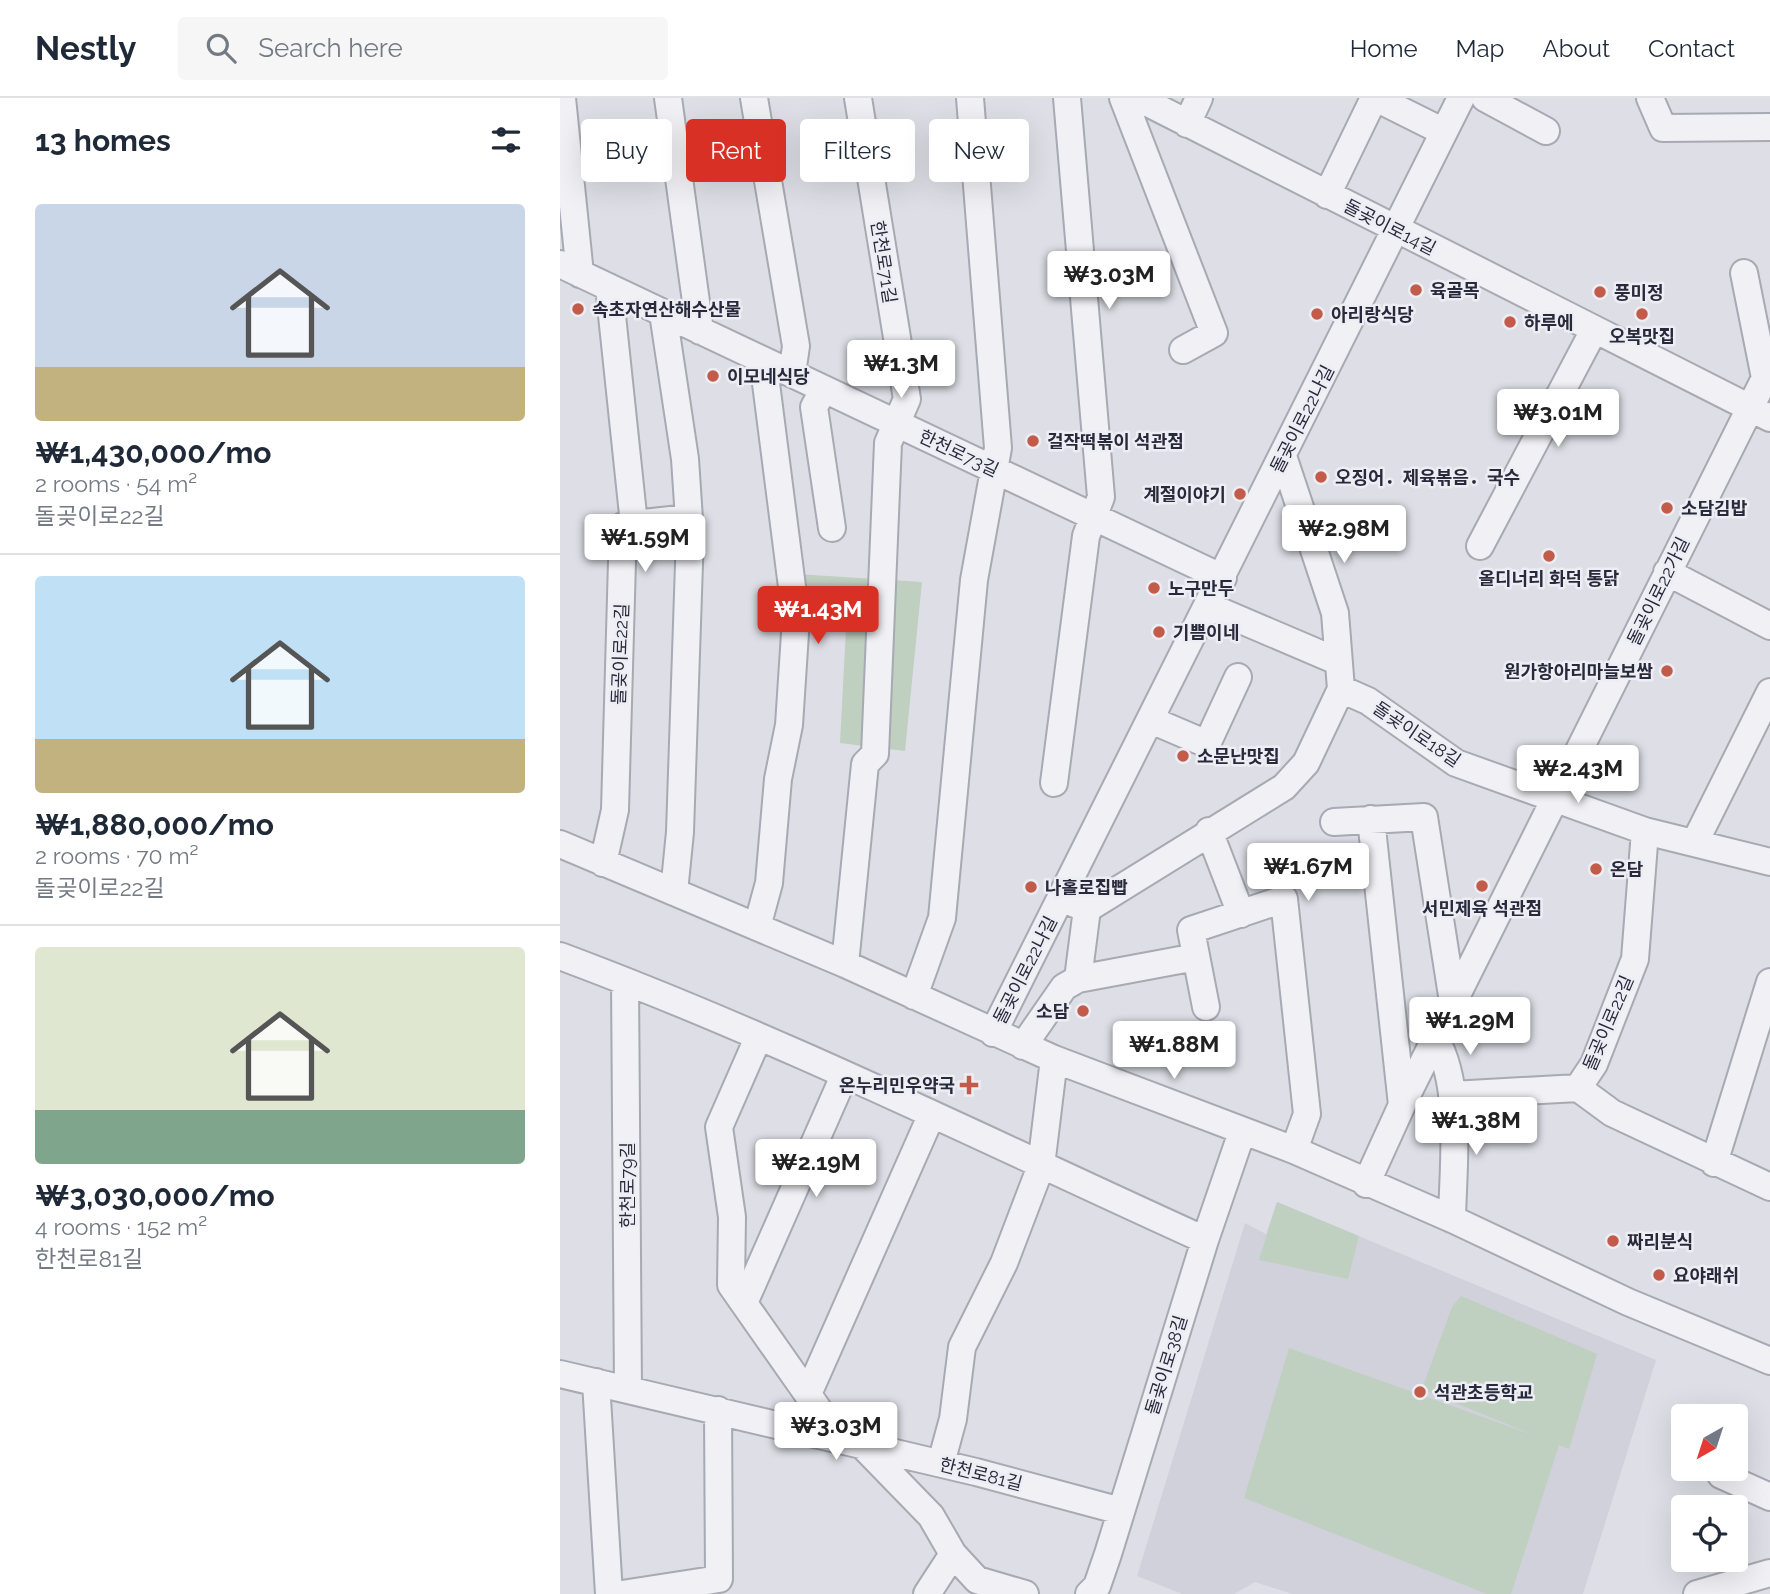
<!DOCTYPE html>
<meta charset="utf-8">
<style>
body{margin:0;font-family:Raleway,"Noto Sans KR",sans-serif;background:#f6f6f7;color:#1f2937;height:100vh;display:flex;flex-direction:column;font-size:26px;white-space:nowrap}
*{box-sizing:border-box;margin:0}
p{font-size:23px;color:#747a83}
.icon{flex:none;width:38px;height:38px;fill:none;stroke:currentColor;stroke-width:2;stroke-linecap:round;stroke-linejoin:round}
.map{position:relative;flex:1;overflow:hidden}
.side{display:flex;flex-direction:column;background:#fff;width:560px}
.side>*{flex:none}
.guide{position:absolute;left:21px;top:21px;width:665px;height:63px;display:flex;gap:14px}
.needle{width:46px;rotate:219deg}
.buttons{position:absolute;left:1111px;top:1306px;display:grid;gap:14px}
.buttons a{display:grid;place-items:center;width:77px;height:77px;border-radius:7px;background:#fff;box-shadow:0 7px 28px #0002;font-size:35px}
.price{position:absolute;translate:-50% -60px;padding:0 16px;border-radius:7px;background:#fff;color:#222;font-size:23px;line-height:46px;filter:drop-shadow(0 2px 4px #0008)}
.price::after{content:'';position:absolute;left:50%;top:42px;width:21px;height:16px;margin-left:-10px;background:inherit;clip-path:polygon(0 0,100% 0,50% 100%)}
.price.on{background:#d93025;color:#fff}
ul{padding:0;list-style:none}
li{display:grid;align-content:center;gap:14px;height:371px;padding:0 35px}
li+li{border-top:2px solid #e0e1e3}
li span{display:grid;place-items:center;height:217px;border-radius:7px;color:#555}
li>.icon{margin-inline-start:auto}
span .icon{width:126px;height:126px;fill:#fffc;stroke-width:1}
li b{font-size:30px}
h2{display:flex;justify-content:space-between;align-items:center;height:84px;padding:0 35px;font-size:30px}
.chip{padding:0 24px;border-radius:7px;background:#fff;box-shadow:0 7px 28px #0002;font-size:24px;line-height:63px}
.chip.on{background:#d93025;color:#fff}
header{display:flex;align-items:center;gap:42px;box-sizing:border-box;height:98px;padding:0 35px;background:#fff;border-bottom:2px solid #e0e1e3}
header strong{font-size:33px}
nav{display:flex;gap:38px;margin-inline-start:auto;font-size:24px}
.search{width:490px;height:63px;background:#f6f6f7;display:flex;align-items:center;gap:18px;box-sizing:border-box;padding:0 24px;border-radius:7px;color:#747a83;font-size:26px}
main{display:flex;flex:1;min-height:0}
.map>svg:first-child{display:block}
.built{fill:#d0d1db}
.green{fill:#bfcfc0}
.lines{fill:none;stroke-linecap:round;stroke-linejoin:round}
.minor-casing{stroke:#a7a9b3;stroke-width:30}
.minor{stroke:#f0f0f5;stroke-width:26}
.poi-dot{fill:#c35b4b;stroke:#edeef4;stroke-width:2.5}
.labels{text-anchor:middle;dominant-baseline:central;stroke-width:5;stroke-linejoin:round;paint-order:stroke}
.street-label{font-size:18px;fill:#282a3c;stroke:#edeef4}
.poi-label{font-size:18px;font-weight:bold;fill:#282a3c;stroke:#edeef4;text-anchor:start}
</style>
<header>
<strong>Nestly</strong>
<div class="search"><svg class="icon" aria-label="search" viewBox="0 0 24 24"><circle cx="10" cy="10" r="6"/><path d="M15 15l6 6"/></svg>Search here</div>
<nav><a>Home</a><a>Map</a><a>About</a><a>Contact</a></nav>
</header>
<main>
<section class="side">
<h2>13 homes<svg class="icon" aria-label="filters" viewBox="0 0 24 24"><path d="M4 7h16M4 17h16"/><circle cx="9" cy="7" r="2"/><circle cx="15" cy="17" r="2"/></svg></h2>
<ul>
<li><span style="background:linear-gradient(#c9d6e8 75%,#c2b280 0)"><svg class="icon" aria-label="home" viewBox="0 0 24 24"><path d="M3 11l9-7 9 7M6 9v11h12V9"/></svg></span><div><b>₩1,430,000/mo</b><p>2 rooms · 54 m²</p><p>돌곶이로22길</p></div></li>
<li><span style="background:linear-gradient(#bfe0f5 75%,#c2b280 0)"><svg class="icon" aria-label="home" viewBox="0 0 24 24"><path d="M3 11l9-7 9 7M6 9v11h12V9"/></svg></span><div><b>₩1,880,000/mo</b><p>2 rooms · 70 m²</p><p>돌곶이로22길</p></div></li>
<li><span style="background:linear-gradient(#dfe7d0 75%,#7fa58c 0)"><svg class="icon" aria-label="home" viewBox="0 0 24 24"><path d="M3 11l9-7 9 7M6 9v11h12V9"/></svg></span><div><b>₩3,030,000/mo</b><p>4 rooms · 152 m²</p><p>한천로81길</p></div></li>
</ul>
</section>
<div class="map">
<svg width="1210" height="1496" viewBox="0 0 1210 1496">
<rect width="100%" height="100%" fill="#dedfe6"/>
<!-- built -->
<path class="built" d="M717,1104L1096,1262L1023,1496H732L695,1484L674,1496H622L577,1478L685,1125L706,1136Z"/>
<!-- green -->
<path class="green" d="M237,476L362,484L345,653L280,645L286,531L242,528Z
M717,1104L799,1138L788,1181L699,1162Z
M901,1198L1037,1256L1009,1351L999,1347L951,1496H927L684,1400L729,1250L976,1338L862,1291L892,1209Z"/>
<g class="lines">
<!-- minor casing -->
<g class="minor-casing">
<path id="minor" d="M2,0L20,176
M108,0L140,233
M194,0L236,248L232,276
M563,0L654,235L623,252
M578,0L1210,320
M816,0L884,34
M925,0L986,33
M1090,0L1103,30L1210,29
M627,26L639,0
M767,97L814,0
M0,166L663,480
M103,215L125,361L130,436L120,734L114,794
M264,291L254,309L272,430
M74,426L129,420
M920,448L1034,232
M1107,474L1210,528
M648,508L777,563
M781,591L808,603L896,665L1085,733L1210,764
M591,622L647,646L678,579
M494,685L526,438L541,399L507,0
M811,721L842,1007
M774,724L864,719L893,904
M649,733L681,816
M1135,744L1210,594
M0,746L285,866L494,961L734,1052L892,1121L1068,1204L1210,1263
M43,765L55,712L63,428L74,426L49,189
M501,800L527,811L724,689L746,665L781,591L775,515L723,358
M527,811L518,881L636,859
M197,829L209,785L218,681L229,627L236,520L203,262
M0,858C220,940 431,1045 645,1142
M285,866L305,666L315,656L328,345L347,301L298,0
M65,883L68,1292
M354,898L382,820L414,482L438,350L410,0
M646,909L631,832L724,801L747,1016L734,1052
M433,935L901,0
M198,940L159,1029L172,1119L171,1187L258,1311L252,1334
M875,940C903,988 893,1067 892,1121
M463,948L504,889L518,881
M1018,990L1052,1015L1210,1089
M892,997L1018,990L1034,966L1075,861L1085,733
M1154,1065L1210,884
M806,1086L842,1007L1205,280L1184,175
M184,1205L284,978
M0,1276L416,1374L561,1413
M36,1284L49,1496
M248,1296L371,1018
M301,1346L371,1418L393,1456L417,1482L465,1496
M381,1365L393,1321L402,1249L444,1165L481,1068L494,961
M1161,1377L1210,1399
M62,1496L159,1481L158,1312
M367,1496L393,1456
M529,1496L537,1488L548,1456L645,1142L682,1034
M1137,1496L1210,1475"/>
</g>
<!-- minor -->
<use href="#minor" class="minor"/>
</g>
<!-- markers -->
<g class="poi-dot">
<circle cx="856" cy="192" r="7"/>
<circle cx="1040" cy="194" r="7"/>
<circle cx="18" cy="211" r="7"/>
<circle cx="757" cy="216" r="7"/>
<circle cx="1082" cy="216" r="7"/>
<circle cx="950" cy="224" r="7"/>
<circle cx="153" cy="278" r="7"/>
<circle cx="473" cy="343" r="7"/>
<circle cx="761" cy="379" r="7"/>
<circle cx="680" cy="396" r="7"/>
<circle cx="1107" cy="410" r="7"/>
<circle cx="989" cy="458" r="7"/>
<circle cx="594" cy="490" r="7"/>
<circle cx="599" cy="534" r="7"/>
<circle cx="1107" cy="573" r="7"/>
<circle cx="623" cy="658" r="7"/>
<circle cx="1036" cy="771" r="7"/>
<circle cx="922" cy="788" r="7"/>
<circle cx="471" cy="789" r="7"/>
<circle cx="523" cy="913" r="7"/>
<path d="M405.5 976.5h7v7h7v7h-7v7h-7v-7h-7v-7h7z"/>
<circle cx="1053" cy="1143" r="7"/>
<circle cx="1099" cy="1177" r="7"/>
<circle cx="860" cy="1294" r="7"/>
</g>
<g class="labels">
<!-- street labels -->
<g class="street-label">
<text transform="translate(830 129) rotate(27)">돌곶이로14길</text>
<text transform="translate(324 164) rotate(81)">한천로71길</text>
<text transform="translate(742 321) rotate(-63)">돌곶이로22나길</text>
<text transform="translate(399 355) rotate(25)">한천로73길</text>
<text transform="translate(1098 493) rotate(-64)">돌곶이로22가길</text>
<text transform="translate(60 556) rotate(-88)">돌곶이로22길</text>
<text transform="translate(857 636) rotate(34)">돌곶이로18길</text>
<text transform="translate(465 872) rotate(-63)">돌곶이로22나길</text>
<text transform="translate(1048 925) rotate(-67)">돌곶이로22길</text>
<text transform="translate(67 1087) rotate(-90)">한천로79길</text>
<text transform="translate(606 1267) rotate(-73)">돌곶이로38길</text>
<text transform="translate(421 1376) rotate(14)">한천로81길</text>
</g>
<!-- poi labels -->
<g class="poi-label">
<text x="870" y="192">육골목</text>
<text x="1054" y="194">풍미정</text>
<text x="32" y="211">속초자연산해수산물</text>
<text x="771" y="216">아리랑식당</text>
<text x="964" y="224">하루에</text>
<text x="1082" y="238" text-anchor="middle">오복맛집</text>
<text x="167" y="278">이모네식당</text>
<text x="487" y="343">걸작떡볶이 석관점</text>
<text x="775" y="379">오징어．제육볶음．국수</text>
<text x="666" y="396" text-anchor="end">계절이야기</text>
<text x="1121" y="410">소담김밥</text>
<text x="989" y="480" text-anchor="middle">올디너리 화덕 통닭</text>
<text x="608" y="490">노구만두</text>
<text x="613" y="534">기쁨이네</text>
<text x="1093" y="573" text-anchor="end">원가항아리마늘보쌈</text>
<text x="637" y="658">소문난맛집</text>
<text x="1050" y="771">온담</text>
<text x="485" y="789">나홀로집빱</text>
<text x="922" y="810" text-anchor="middle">서민제육 석관점</text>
<text x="509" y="913" text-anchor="end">소담</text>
<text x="395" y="987" text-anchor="end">온누리민우약국</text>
<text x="1067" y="1143">짜리분식</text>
<text x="1113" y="1177">요야래쉬</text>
<text x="874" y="1294">석관초등학교</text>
</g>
</g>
</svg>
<div class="buttons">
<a><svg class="needle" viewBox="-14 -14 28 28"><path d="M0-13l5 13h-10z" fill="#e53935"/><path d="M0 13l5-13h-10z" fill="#747a83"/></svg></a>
<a><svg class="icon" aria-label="locate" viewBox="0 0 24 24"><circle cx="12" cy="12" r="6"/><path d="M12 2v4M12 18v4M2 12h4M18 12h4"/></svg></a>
</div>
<b class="price" style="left:549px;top:213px">₩3.03M</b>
<b class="price" style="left:341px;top:302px">₩1.3M</b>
<b class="price" style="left:998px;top:351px">₩3.01M</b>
<b class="price" style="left:784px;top:467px">₩2.98M</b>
<b class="price" style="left:85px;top:476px">₩1.59M</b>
<b class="price on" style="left:258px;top:548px">₩1.43M</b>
<b class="price" style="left:1018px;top:707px">₩2.43M</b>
<b class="price" style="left:748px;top:805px">₩1.67M</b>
<b class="price" style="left:910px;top:959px">₩1.29M</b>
<b class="price" style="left:614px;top:983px">₩1.88M</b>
<b class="price" style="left:916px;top:1059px">₩1.38M</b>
<b class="price" style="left:256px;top:1101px">₩2.19M</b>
<b class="price" style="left:276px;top:1364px">₩3.03M</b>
<div class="guide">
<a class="chip">Buy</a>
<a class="chip on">Rent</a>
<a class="chip">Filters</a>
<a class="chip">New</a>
</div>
</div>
</main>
